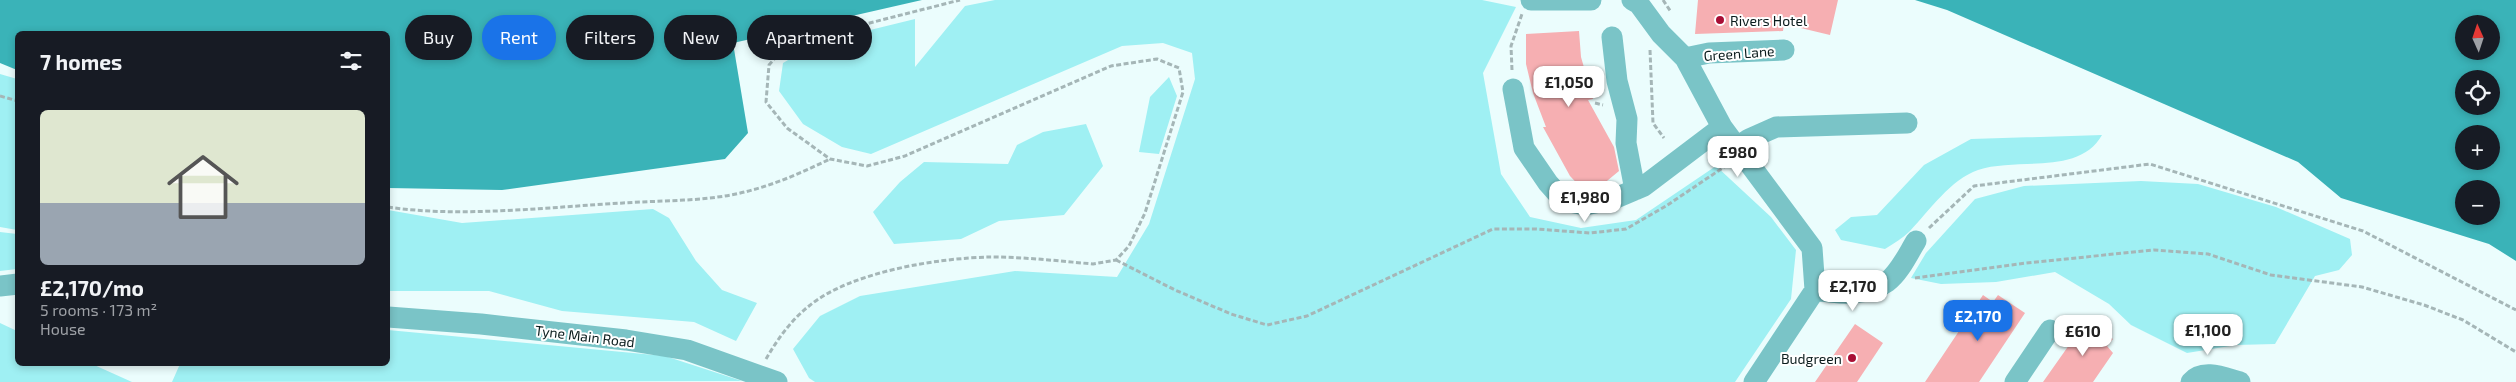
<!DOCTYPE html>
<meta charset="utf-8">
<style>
body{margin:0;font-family:"Exo 2",sans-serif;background:#20242c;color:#f1f3f6;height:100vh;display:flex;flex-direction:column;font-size:19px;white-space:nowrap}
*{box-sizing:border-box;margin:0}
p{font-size:16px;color:#9ea1a6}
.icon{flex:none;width:28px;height:28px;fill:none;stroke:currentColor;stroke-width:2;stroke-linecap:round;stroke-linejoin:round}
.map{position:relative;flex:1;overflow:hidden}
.drawer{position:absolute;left:15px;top:31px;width:375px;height:335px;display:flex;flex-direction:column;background:#171b24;border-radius:8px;box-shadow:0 2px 8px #0003}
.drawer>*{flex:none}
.hud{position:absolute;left:405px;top:15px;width:475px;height:45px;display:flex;gap:10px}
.needle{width:32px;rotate:357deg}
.tools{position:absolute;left:2455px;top:15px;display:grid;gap:10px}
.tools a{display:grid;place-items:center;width:45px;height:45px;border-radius:50%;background:#171b24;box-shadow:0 2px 8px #0003;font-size:25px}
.price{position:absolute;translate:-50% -42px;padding:0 11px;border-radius:10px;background:#fff;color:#222;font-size:16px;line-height:32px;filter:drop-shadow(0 1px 2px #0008)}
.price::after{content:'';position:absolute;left:50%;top:30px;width:15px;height:11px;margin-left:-8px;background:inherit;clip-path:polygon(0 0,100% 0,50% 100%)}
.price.active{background:#1a73e8;color:#fff}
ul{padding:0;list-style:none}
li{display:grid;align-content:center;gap:10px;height:265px;padding:0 25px}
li+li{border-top:1px solid #363941}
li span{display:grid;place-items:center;height:155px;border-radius:8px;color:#555}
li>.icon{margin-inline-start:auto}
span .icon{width:90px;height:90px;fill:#fffc;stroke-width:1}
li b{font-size:21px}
h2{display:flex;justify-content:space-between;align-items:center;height:60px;padding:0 25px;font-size:21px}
.tag{padding:0 18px;border-radius:22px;background:#171b24;box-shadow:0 2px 8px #0003;font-size:18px;line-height:45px}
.tag.active{background:#1a73e8;color:#fff}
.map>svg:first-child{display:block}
.green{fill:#9ff0f3}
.water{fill:#3ab3b8;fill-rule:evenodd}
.building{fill:#f6afb2}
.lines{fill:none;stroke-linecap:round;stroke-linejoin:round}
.path{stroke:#a5b6b7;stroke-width:3;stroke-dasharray:5 2.5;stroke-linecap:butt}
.minor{stroke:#7ac4c7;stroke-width:21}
.poi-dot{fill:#a80f35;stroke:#fff;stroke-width:2}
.labels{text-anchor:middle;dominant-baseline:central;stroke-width:4;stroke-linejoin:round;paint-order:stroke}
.poi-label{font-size:14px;fill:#0a1b1c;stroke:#fff;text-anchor:start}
.street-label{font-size:14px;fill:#0a1b1c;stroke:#fff}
</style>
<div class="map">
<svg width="2516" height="382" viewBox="0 0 2516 382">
<rect width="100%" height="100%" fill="#ebfdfd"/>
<!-- green -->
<path class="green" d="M995,0H1482L1516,7L1483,73L1501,174L1530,217L1581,228L1636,220L1716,166L1771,217L1796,250L1791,299L1735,382H815L809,378L793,349L820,316L860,296L1015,271L1117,277L1149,224L1195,79L1192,53L1163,43L1122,46L871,154L842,147L803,124L779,91L783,63L817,43L915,19V67L965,6Z
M0,74L17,79V230L0,227Z
M1169,77L1177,96L1159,154L1139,152L1150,97Z
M1086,124L1103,166L1064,215L999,221L961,239L894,244L873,212L900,182L924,162L1008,164L1017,145L1043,132Z
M2102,135C2079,176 2017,157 1978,170C1951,179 1929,211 1910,231C1903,238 1894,243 1885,249L1841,240L1835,230L1851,217L1877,215L1924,165L1971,139Z
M2141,181L2198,184L2276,207L2350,239L2352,255L2339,270L2315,276L2275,344L2236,345L2187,353L2131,325L2109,304L2055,272L1996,282L1941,284L1911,278L1926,253L1975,199L2024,186Z
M653,209L669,218L696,261L722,290L757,303L736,341L694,322L562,311L489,291H388V210L462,223Z
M0,232L17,234V269L0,271Z
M0,323L17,331L18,364H92L132,382H0Z
M388,330L665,356L742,381L172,382L180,364H388Z"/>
<!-- water -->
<path class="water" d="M0,0H922L733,43L748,133L725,159L502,190L388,188V34H18L17,70L0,63Z
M1915,0H2516V261L2489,244L2341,198L2298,162L1947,10ZM2464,24H2491V51H2464ZM2464,79H2491V106H2464ZM2464,134H2491V161H2464ZM2464,189H2491V216H2464Z"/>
<!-- building -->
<path class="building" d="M1698,0H1838L1830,35L1784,24L1783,31L1695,34Z
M1579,31L1581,57L1593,99L1588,100L1614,147L1619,171L1596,190L1585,192L1570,176L1543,127H1546L1533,93L1526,64V34Z
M1983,295L1993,302L1998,295L2025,313L1979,382H1925Z
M2086,321L2113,339L2107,346L2113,353L2093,382H2043Z
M1855,324L1883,343L1857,382H1815Z"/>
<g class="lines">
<!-- path -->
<path class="path" d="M1663,0L1671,12
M1650,50L1653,123L1664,138
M1512,70L1511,46L1522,14
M0,96L18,101
M1595,103L1603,105
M388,207C460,218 549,207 623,203C665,200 711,202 752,190C779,183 805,171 830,159
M1929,228L1974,186L2150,164L2363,231L2516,310
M1116,260L1175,290L1231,314L1267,325L1307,316L1493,229H1536L1590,233L1626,229L1666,206L1727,165
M1915,278L2026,263L2154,250L2208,254L2271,275L2362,287L2424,305L2463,320L2516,352
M766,359C777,340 791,320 809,306C850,272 937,258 991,257C1025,257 1059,261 1093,264L1116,260L1129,246L1145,213L1183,92L1179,68L1157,59L1111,66L905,156L867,166L830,159L787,128L766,102L769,65L787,44L960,0"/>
<!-- minor -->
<path class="minor" d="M1531,0H1591
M1632,0L1639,4L1661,34L1685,58L1722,127L1812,248L1815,290L1754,382
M1612,37L1617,81L1627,119L1626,143L1635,190
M1685,58L1709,53L1784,50
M1513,89L1524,148L1548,183L1564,201L1585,205L1611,200L1644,186L1722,127
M1737,147L1749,139L1776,127L1907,123
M0,286L18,284
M1815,290C1838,294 1866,297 1887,282C1900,272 1908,254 1916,241
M388,317L481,324L626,340L687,350L777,382
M2015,382L2050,330
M2191,382C2203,368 2225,378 2240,382"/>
</g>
<!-- markers -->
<g class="poi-dot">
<circle cx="1720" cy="20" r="5"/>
<circle cx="1852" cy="358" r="5"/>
</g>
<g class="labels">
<!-- poi labels -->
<g class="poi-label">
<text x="1730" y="20">Rivers Hotel</text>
<text x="1842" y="358" text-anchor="end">Budgreen</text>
</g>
<!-- street labels -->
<g class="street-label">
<text transform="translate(1739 53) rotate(-4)">Green Lane</text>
<text transform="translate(585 336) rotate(7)">Tyne Main Road</text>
</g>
</g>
</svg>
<div class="tools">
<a><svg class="needle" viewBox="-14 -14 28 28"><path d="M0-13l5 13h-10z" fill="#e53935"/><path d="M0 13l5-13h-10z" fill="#9ea1a6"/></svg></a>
<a><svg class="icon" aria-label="locate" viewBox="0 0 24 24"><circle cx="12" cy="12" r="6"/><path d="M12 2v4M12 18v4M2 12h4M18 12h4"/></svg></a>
<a>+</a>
<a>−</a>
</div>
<b class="price" style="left:1569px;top:108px">£1,050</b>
<b class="price" style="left:1738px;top:178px">£980</b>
<b class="price" style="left:1585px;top:223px">£1,980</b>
<b class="price" style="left:1853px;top:312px">£2,170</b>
<b class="price active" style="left:1978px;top:342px">£2,170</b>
<b class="price" style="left:2208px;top:356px">£1,100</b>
<b class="price" style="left:2083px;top:357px">£610</b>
<div class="hud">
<a class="tag">Buy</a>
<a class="tag active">Rent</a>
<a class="tag">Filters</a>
<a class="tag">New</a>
<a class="tag">Apartment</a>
</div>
<section class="drawer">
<h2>7 homes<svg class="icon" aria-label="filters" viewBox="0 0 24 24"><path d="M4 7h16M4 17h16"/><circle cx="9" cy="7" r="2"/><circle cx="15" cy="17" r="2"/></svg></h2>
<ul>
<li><span style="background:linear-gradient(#dfe7d0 60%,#9aa5b1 0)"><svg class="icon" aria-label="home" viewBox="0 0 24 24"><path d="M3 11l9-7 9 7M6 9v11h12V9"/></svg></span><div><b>£2,170/mo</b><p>5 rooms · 173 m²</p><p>House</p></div></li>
</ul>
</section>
</div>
